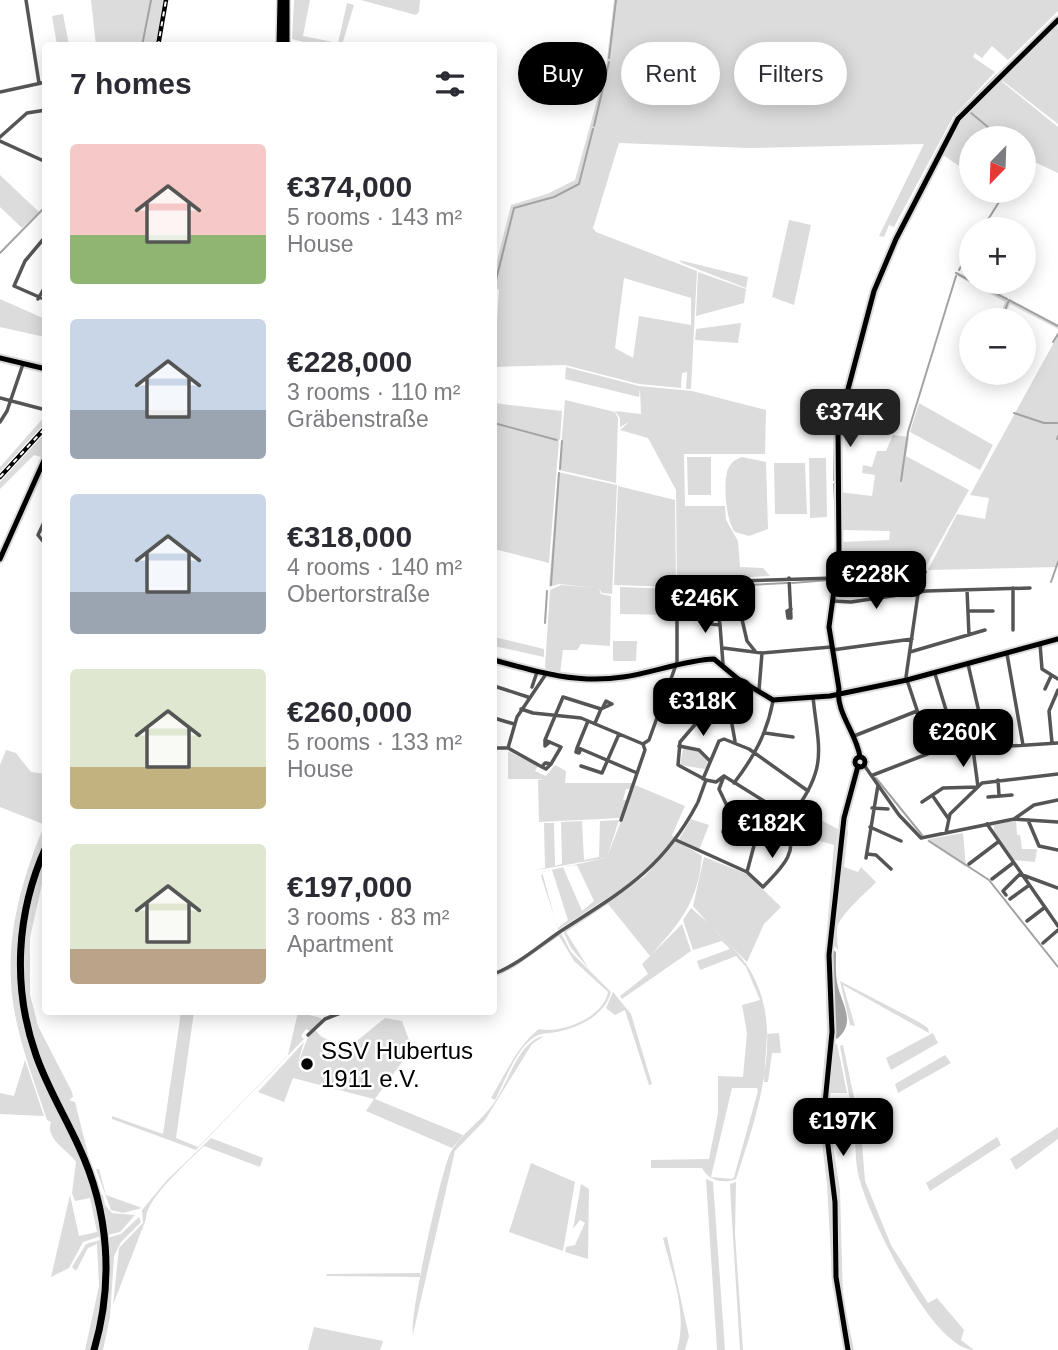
<!DOCTYPE html>
<meta charset="utf-8">
<style>
body{margin:0;font-family:Helvetica,sans-serif;background:#f2f2f3;color:#2b2b33;height:100vh;display:flex;flex-direction:column;font-size:26px;white-space:nowrap}
*{box-sizing:border-box;margin:0}
p{font-size:23px;color:#7c7c81}
.icon{flex:none;width:38px;height:38px;fill:none;stroke:currentColor;stroke-width:2;stroke-linecap:round;stroke-linejoin:round}
.map{position:relative;flex:1;overflow:hidden}
.panel{position:absolute;left:42px;top:42px;width:455px;height:973px;display:flex;flex-direction:column;background:#fff;border-radius:7px;box-shadow:0 4px 18px #0003}
.panel>*{flex:none}
.hud{position:absolute;left:518px;top:42px;width:434px;height:63px;display:flex;gap:14px}
.needle{width:46px;rotate:203deg}
.fabs{position:absolute;left:959px;top:126px;display:grid;gap:14px}
.fabs a{display:grid;place-items:center;width:77px;height:77px;border-radius:50%;background:#fff;box-shadow:0 4px 18px #0003;font-size:35px}
.price{position:absolute;translate:-50% -60px;padding:0 16px;border-radius:14px;background:#000;color:#fff;font-size:23px;line-height:46px;filter:drop-shadow(0 2px 4px #0008)}
.price::after{content:'';position:absolute;left:50%;top:42px;width:21px;height:16px;margin-left:-10px;background:inherit;clip-path:polygon(0 0,100% 0,50% 100%)}
.price.active{background:#222;color:#fff}
ul{padding:0;list-style:none}
li{display:flex;align-items:center;gap:21px;height:175px;padding:0 28px}
li span{display:grid;place-items:center;flex:none;width:196px;height:140px;border-radius:7px;color:#555}
li>.icon{margin-inline-start:auto}
span .icon{width:84px;height:84px;fill:#fffc;stroke-width:1}
li b{font-size:30px}
h2{display:flex;justify-content:space-between;align-items:center;height:84px;padding:0 28px;font-size:30px}
.tag{padding:0 24px;border-radius:32px;background:#fff;box-shadow:0 4px 18px #0003;font-size:24px;line-height:63px}
.tag.active{background:#000;color:#fff}
.map>svg:first-child{display:block}
.green{fill:#dcdcdc;fill-rule:evenodd}
.water{fill:#a3a3a3}
.lines{fill:none;stroke-linecap:round;stroke-linejoin:round}
.stream{stroke:#a3a3a3;stroke-width:2}
.major-casing{stroke:#dbdbdb;stroke-width:9}
.highway-casing{stroke:#dbdbdb;stroke-width:10}
.minor{stroke:#555;stroke-width:3.5}
.major{stroke:#000;stroke-width:5}
.highway{stroke:#000;stroke-width:7}
.rail-casing{stroke:#000;stroke-width:4.5}
.rail{stroke:#fff;stroke-width:2;stroke-dasharray:5;stroke-linecap:butt}
.poi-dot{fill:#000;stroke:#fff;stroke-width:2.5}
.labels{text-anchor:middle;dominant-baseline:central;stroke-width:5;stroke-linejoin:round;paint-order:stroke}
.poi-label{font-size:24px;fill:#000;stroke:#fff;text-anchor:start}
</style>
<div class="map">
<svg width="1058" height="1350" viewBox="0 0 1058 1350">
<rect width="100%" height="100%" fill="#fff"/>
<!-- green -->
<path class="green" d="M91,0H164L156,45H96Z
M294,0H310L303,36L338,43L347,3L354,5L342,45H316L292,39Z
M361,0H420L419,12L416,15Z
M614,0H1058V11L1008,60L992,46L982,58L975,53L973,57L995,72L953,117L894,227L889,225L884,237L879,236L924,144L750,148L619,143L593,228L596,232L697,271L691,389H686L687,372L682,373L681,388L639,384L565,365L494,367L499,290L494,286V273L511,205L547,194L575,180L606,68ZM624,278L691,298V325L639,316L633,358L615,348Z
M63,14L69,45H57L52,16Z
M1058,14L961,111L950,130L960,110Z
M1058,22V124L999,78Z
M1000,80L1058,127V173L1024,157V138H1002L969,110Z
M967,110L1000,138H971V174L943,155L900,240L897,238L956,124Z
M0,175L39,212L22,228L0,207Z
M789,220L811,225L794,305L772,297Z
M679,260L748,277L746,288L682,263Z
M698,272L746,289L744,303L696,316Z
M957,272L1058,325V329L1010,304L1002,320H998L1005,302L958,276Z
M0,299L45,319V337L0,327Z
M741,323L738,343L695,340L696,329Z
M1058,335V567L928,570L957,514L985,519L989,498L970,495Z
M566,367L639,386L692,391L766,410L765,454H684L685,506H725L726,520L738,541L740,567L763,568L770,576L734,578L730,579V588H677L676,490L648,438L620,430L629,422L620,427V418L615,411L641,414L640,388L639,397L565,379Z
M565,400L615,412L618,418L616,483L559,470Z
M494,403L562,411L560,440L494,422Z
M919,403L993,445L980,470L910,432Z
M45,416V423L0,472V467Z
M494,423L559,441L549,563L494,549Z
M45,433V447L41,457L34,455L0,489V482Z
M893,435L909,437L906,456L969,490L924,570L885,575L886,565L840,570L841,542L889,540L890,531L841,530L838,492L872,496L875,475L862,473L863,465L872,467L877,451H886Z
M687,457H711V495H688Z
M742,457L766,462L768,529L749,536L735,532C726,522 722,479 729,467C732,461 737,459 742,457Z
M809,458H826L827,517L810,518Z
M774,463H805L807,514H775Z
M558,472L617,485L612,594L602,593L599,588L601,594L611,596L610,646L581,644L577,650H563L560,674L547,671L545,667L550,590L561,585L595,588L559,584L549,587Z
M618,486L675,500L676,587L614,585Z
M620,587L675,589V615L620,614Z
M494,637L544,649V657L494,646Z
M613,641H637L636,661H613Z
M683,749L700,750L708,761L705,769L680,765Z
M6,750L16,753L31,772L45,774L43,824L0,807V765Z
M508,751L538,766L535,771L546,776L555,765L566,771L565,783H633L631,789H626L623,800H627L620,818L539,822L538,780L544,779H508Z
M635,785L685,806L672,835L675,838L643,875L558,930L542,872L605,858L543,869L533,870L545,868L544,823H554L555,866L562,864L561,822L582,821L584,860L599,857L600,821L619,820L607,857ZM577,865L594,901L582,911L563,867ZM552,870L568,920L558,928L541,876L543,872Z
M809,814L838,829L826,944L834,845L813,839L808,841L795,827Z
M691,819L709,825L699,850L679,839Z
M1016,820L1017,835H1020L1022,849H1037L1035,862L1013,860L994,831V825Z
M45,824V840L24,903L22,1012L80,1154L94,1197L101,1236L83,1242L69,1268L51,1277L70,1195L79,1236L97,1232L90,1198L75,1201L72,1193L76,1162C67,1149 45,1139 51,1122L47,1120C37,1089 25,1059 18,1028C0,957 17,889 45,824Z
M844,829L848,831L844,867L858,872L861,867L876,882C865,894 846,909 838,924C835,931 840,967 841,978L838,950L832,943Z
M963,833L966,867L927,841L929,839Z
M675,840L702,856C698,902 680,923 650,956L608,904L566,932L589,969L571,948L563,931L645,876Z
M45,851V870L30,938V994L38,1026L72,1092L73,1097L69,1100L75,1102L88,1154L85,1155C70,1123 52,1090 38,1057C12,992 22,915 45,851Z
M704,857L747,874L781,907L764,924L747,962L711,926C724,940 740,953 750,970C787,1032 756,1117 736,1179C723,1184 709,1181 702,1168H651V1160L709,1159L718,1113V1076L743,1077L747,1033L742,1005L760,1000L746,967L736,956L700,970L697,961L730,949L722,941L693,950L683,920L691,908L707,922L693,906ZM732,1088H757L758,1091L734,1177L732,1179L711,1177Z
M682,924L691,951L622,999L620,996L648,974L642,964Z
M561,933L571,952L611,992C605,1015 580,1027 557,1032C551,1033 542,1033 536,1036C517,1046 505,1081 495,1100L491,1098C505,1075 517,1046 539,1029C562,1034 604,1017 608,992L574,961L559,936L513,968L494,978Z
M825,947L828,1032L820,1117L831,1202L833,1295L827,1184L819,1117L827,1032Z
M840,981L919,1022L928,1028L929,1033L843,985L855,1026L850,1025Z
M613,992L631,1014L652,1084L649,1085L625,1010L615,1015L606,1008Z
M181,1012H194L176,1138L198,1147L288,1055L298,1012L321,1018L322,1020L310,1031L306,1029L301,1036L304,1039L196,1150L112,1119V1116L163,1134Z
M385,1018L402,1021L412,1048L375,1099L463,1135L452,1148L366,1111L374,1099L293,1078L284,1102L258,1092L304,1042L297,1066L308,1037L315,1029C322,1042 339,1043 353,1044Z
M779,1033L781,1053H772L768,1082H764L767,1034Z
M933,1033L938,1043L891,1070L886,1058Z
M544,1036L532,1044L485,1120L455,1151L413,1334C409,1317 440,1177 449,1156C459,1133 485,1120 497,1098C509,1080 520,1040 544,1036Z
M837,1044L847,1093H829V1119L840,1190L843,1299L854,1350H850L838,1275V1208L826,1113L833,1045Z
M843,1045L861,1131L865,1181L891,1245L928,1303L937,1298L964,1330L961,1340L974,1350C932,1350 865,1210 858,1173C855,1159 856,1144 854,1130C851,1102 845,1074 840,1046Z
M945,1055L951,1063L898,1093L895,1084Z
M25,1060L44,1116L0,1114V1093L14,1096Z
M1058,1127V1139L1016,1170L1010,1159Z
M997,1137L1001,1145L930,1191L926,1183Z
M211,1138L263,1158L260,1167L204,1146C190,1160 145,1199 146,1219L113,1305L119,1248L143,1223L142,1210L167,1180Z
M531,1163L575,1182L563,1251L509,1232Z
M96,1169H99L106,1195L142,1208L123,1213L111,1210Z
M706,1179L713,1182L725,1350H717Z
M736,1182L735,1234L743,1350H740L731,1205L730,1184Z
M581,1184L589,1189L588,1259L565,1252L566,1247L575,1245L585,1223L580,1220L573,1229Z
M103,1195L105,1205L112,1213L135,1215L120,1232L107,1235L100,1196Z
M139,1217L141,1222L121,1242L114,1256L110,1317L103,1350H96L107,1238L121,1234Z
M667,1237L689,1336L685,1350H677C688,1313 672,1274 663,1238Z
M103,1239L101,1309L92,1350H85L99,1286L97,1244L88,1248L76,1271L72,1267L86,1244Z
M420,1273V1277L326,1276L327,1274Z
M314,1327L383,1341L380,1350H308Z"/>
<!-- water -->
<path class="water" d="M832,949L836,952C836,964 835,975 838,987C843,1006 856,1023 837,1039L834,1036Z"/>
<g class="lines">
<!-- stream -->
<path class="stream" d="M142,46L151,0
M609,58L616,0
M970,112L1001,138
M958,115L997,75
M594,126L609,62
M943,142L948,132
M1024,157V162
M916,194L941,145
M1003,194L1006,191
M982,229L999,202
M0,253L46,206
M959,270L971,248
M880,271L886,256
M956,273L971,281
M973,282L1007,299
M495,284L514,208L554,197L579,184L593,129
M1001,320L1009,300L1058,326
M1053,342L1058,334
M1014,413L1044,423H1057
M494,423L557,440
M835,425L852,365
M1057,439L1058,436
M560,469L562,441
M834,480L835,431
M901,481L908,432L956,276
M834,484L836,520
M1051,582L1058,562
M792,583L830,580
M551,585L559,473
M747,585L787,583
M545,623L547,591
M876,778L922,835
M929,841L989,880L1058,967"/>
<!-- major casing -->
<g class="major-casing">
<path id="major" d="M0,358L46,369
M0,559L46,456
M494,660C537,672 578,684 623,677C653,673 684,660 714,659L738,679L773,700L830,696L907,680L1058,639
M860,757C857,734 835,711 839,689L829,627L839,554L838,427L874,291L896,239L958,119L1058,20
M855 762a5 5 0 1 1 10 0a5 5 0 1 1-10 0Z
M848,1350L836,1277L835,1202L824,1113L832,1032L829,955L844,818L858,766"/>
</g>
<!-- highway casing -->
<g class="highway-casing">
<path id="highway" d="M280,46L281,0
M286,46V0
M46,847C16,913 12,987 36,1055C47,1087 65,1116 79,1147C109,1211 114,1282 94,1350"/>
</g>
<!-- minor -->
<path class="minor" d="M26,0L39,83
M0,92L46,82
M0,137L27,113L46,110
M0,141L46,162
M46,236L25,261L14,286L46,300
M38,299L46,285
M0,398L46,410
M0,422L7,411L23,364
M46,518L38,535L46,545
M925,572L920,580L906,677L931,752
M789,578L791,618H788L787,611L791,609
M735,589L733,585L738,581L835,578
M735,589L747,641L755,651
M735,589L748,582
M967,590L969,635
M832,601L851,602L926,591L1030,588
M677,604H717L719,618L713,619L711,624L720,625L719,618
M968,611H993
M720,625L723,664
M1013,630V588
M1040,644L1042,669L1058,679
M723,648L762,653L831,647
M832,650L912,639
M910,652L985,630
M1007,654L1023,745
M968,664L987,747
M935,674L958,749
M494,686L528,697
M532,687L537,672
M1045,689L1051,676
M759,690L762,653
M521,709L533,713L581,718L643,744
M728,715L705,713L680,742L678,765L706,780L716,782L724,776L780,811
M494,718L514,724
M595,723L601,709
M765,733L793,737
M854,736L917,711
M545,740L563,697L601,709L612,704L606,701L603,707
M545,740L561,747L551,764
M545,740V746L550,742
M735,741L729,708L741,681
M1052,743L1049,711L1058,690
M643,744L649,740L677,662V588
M679,746L699,750L710,761
M494,748H508L542,767
M508,748L517,717L546,674
M577,748L576,752L579,753L581,749L577,748L588,721
M581,749L637,773
M973,749L978,787
M545,763H546L551,764L546,769L542,767Z
M864,765L899,815L921,838L1014,819L1058,822
M581,766L602,773L619,734
M873,775L935,751L1058,743
M703,779L719,741L724,739L749,749L808,791
M998,780L999,795
M734,783C754,757 767,733 773,701
M932,795L948,818
M988,797L1012,795
M698,802L706,780
M922,802L943,788L978,787
M727,805L734,807
M872,808L888,809
M1014,819L1034,805L1058,800
M621,820L645,750L643,744
M1028,820L1039,846L1058,850
M987,824L1058,926
M870,827L901,841
M723,832L728,808L719,789L724,776
M757,832L795,826
M946,833L950,814L982,783L1058,774
M676,840L747,872L763,887C778,871 801,852 786,829
M867,854L876,855L891,869
M866,858L878,785
M969,864L998,842
M747,872L760,823L773,818L787,806L797,808C828,765 818,746 813,697
M992,879L1013,863
M1006,895L1003,891L1020,874L1058,888
M1010,899L1028,886
M1027,921L1044,908
M1043,943L1058,930
M494,974C519,964 539,946 561,931C621,892 662,870 697,804
M308,1035L325,1019L343,1012"/>
<!-- major -->
<use href="#major" class="major"/>
<!-- highway -->
<use href="#highway" class="highway"/>
<!-- rail casing -->
<g class="rail-casing">
<path id="rail" d="M158,46L166,0
M0,477L46,427"/>
</g>
<!-- rail -->
<use href="#rail" class="rail"/>
</g>
<!-- markers -->
<circle class="poi-dot" cx="307" cy="1064" r="7"/>
<g class="labels">
<!-- poi labels -->
<g class="poi-label">
<text x="321" y="1050">SSV Hubertus<tspan x="321" dy="28">1911 e.V.</tspan></text>
</g>
</g>
</svg>
<div class="fabs">
<a><svg class="needle" viewBox="-14 -14 28 28"><path d="M0-13l5 13h-10z" fill="#e53935"/><path d="M0 13l5-13h-10z" fill="#7c7c81"/></svg></a>
<a>+</a>
<a>−</a>
</div>
<b class="price active" style="left:850px;top:449px">€374K</b>
<b class="price" style="left:876px;top:611px">€228K</b>
<b class="price" style="left:705px;top:635px">€246K</b>
<b class="price" style="left:703px;top:738px">€318K</b>
<b class="price" style="left:963px;top:769px">€260K</b>
<b class="price" style="left:772px;top:860px">€182K</b>
<b class="price" style="left:843px;top:1158px">€197K</b>
<div class="hud">
<a class="tag active">Buy</a>
<a class="tag">Rent</a>
<a class="tag">Filters</a>
</div>
<section class="panel">
<h2>7 homes<svg class="icon" aria-label="filters" viewBox="0 0 24 24"><path d="M4 7h16M4 17h16"/><circle cx="9" cy="7" r="2"/><circle cx="15" cy="17" r="2"/></svg></h2>
<ul>
<li><span style="background:linear-gradient(#f6c9c9 65%,#8fb573 0)"><svg class="icon" aria-label="home" viewBox="0 0 24 24"><path d="M3 11l9-7 9 7M6 9v11h12V9"/></svg></span><div><b>€374,000</b><p>5 rooms · 143 m²</p><p>House</p></div></li>
<li><span style="background:linear-gradient(#c9d6e8 65%,#9aa5b1 0)"><svg class="icon" aria-label="home" viewBox="0 0 24 24"><path d="M3 11l9-7 9 7M6 9v11h12V9"/></svg></span><div><b>€228,000</b><p>3 rooms · 110 m²</p><p>Gräbenstraße</p></div></li>
<li><span style="background:linear-gradient(#c9d6e8 70%,#9aa5b1 0)"><svg class="icon" aria-label="home" viewBox="0 0 24 24"><path d="M3 11l9-7 9 7M6 9v11h12V9"/></svg></span><div><b>€318,000</b><p>4 rooms · 140 m²</p><p>Obertorstraße</p></div></li>
<li><span style="background:linear-gradient(#dfe7d0 70%,#c2b280 0)"><svg class="icon" aria-label="home" viewBox="0 0 24 24"><path d="M3 11l9-7 9 7M6 9v11h12V9"/></svg></span><div><b>€260,000</b><p>5 rooms · 133 m²</p><p>House</p></div></li>
<li><span style="background:linear-gradient(#dfe7d0 75%,#b9a48a 0)"><svg class="icon" aria-label="home" viewBox="0 0 24 24"><path d="M3 11l9-7 9 7M6 9v11h12V9"/></svg></span><div><b>€197,000</b><p>3 rooms · 83 m²</p><p>Apartment</p></div></li>
</ul>
</section>
</div>
